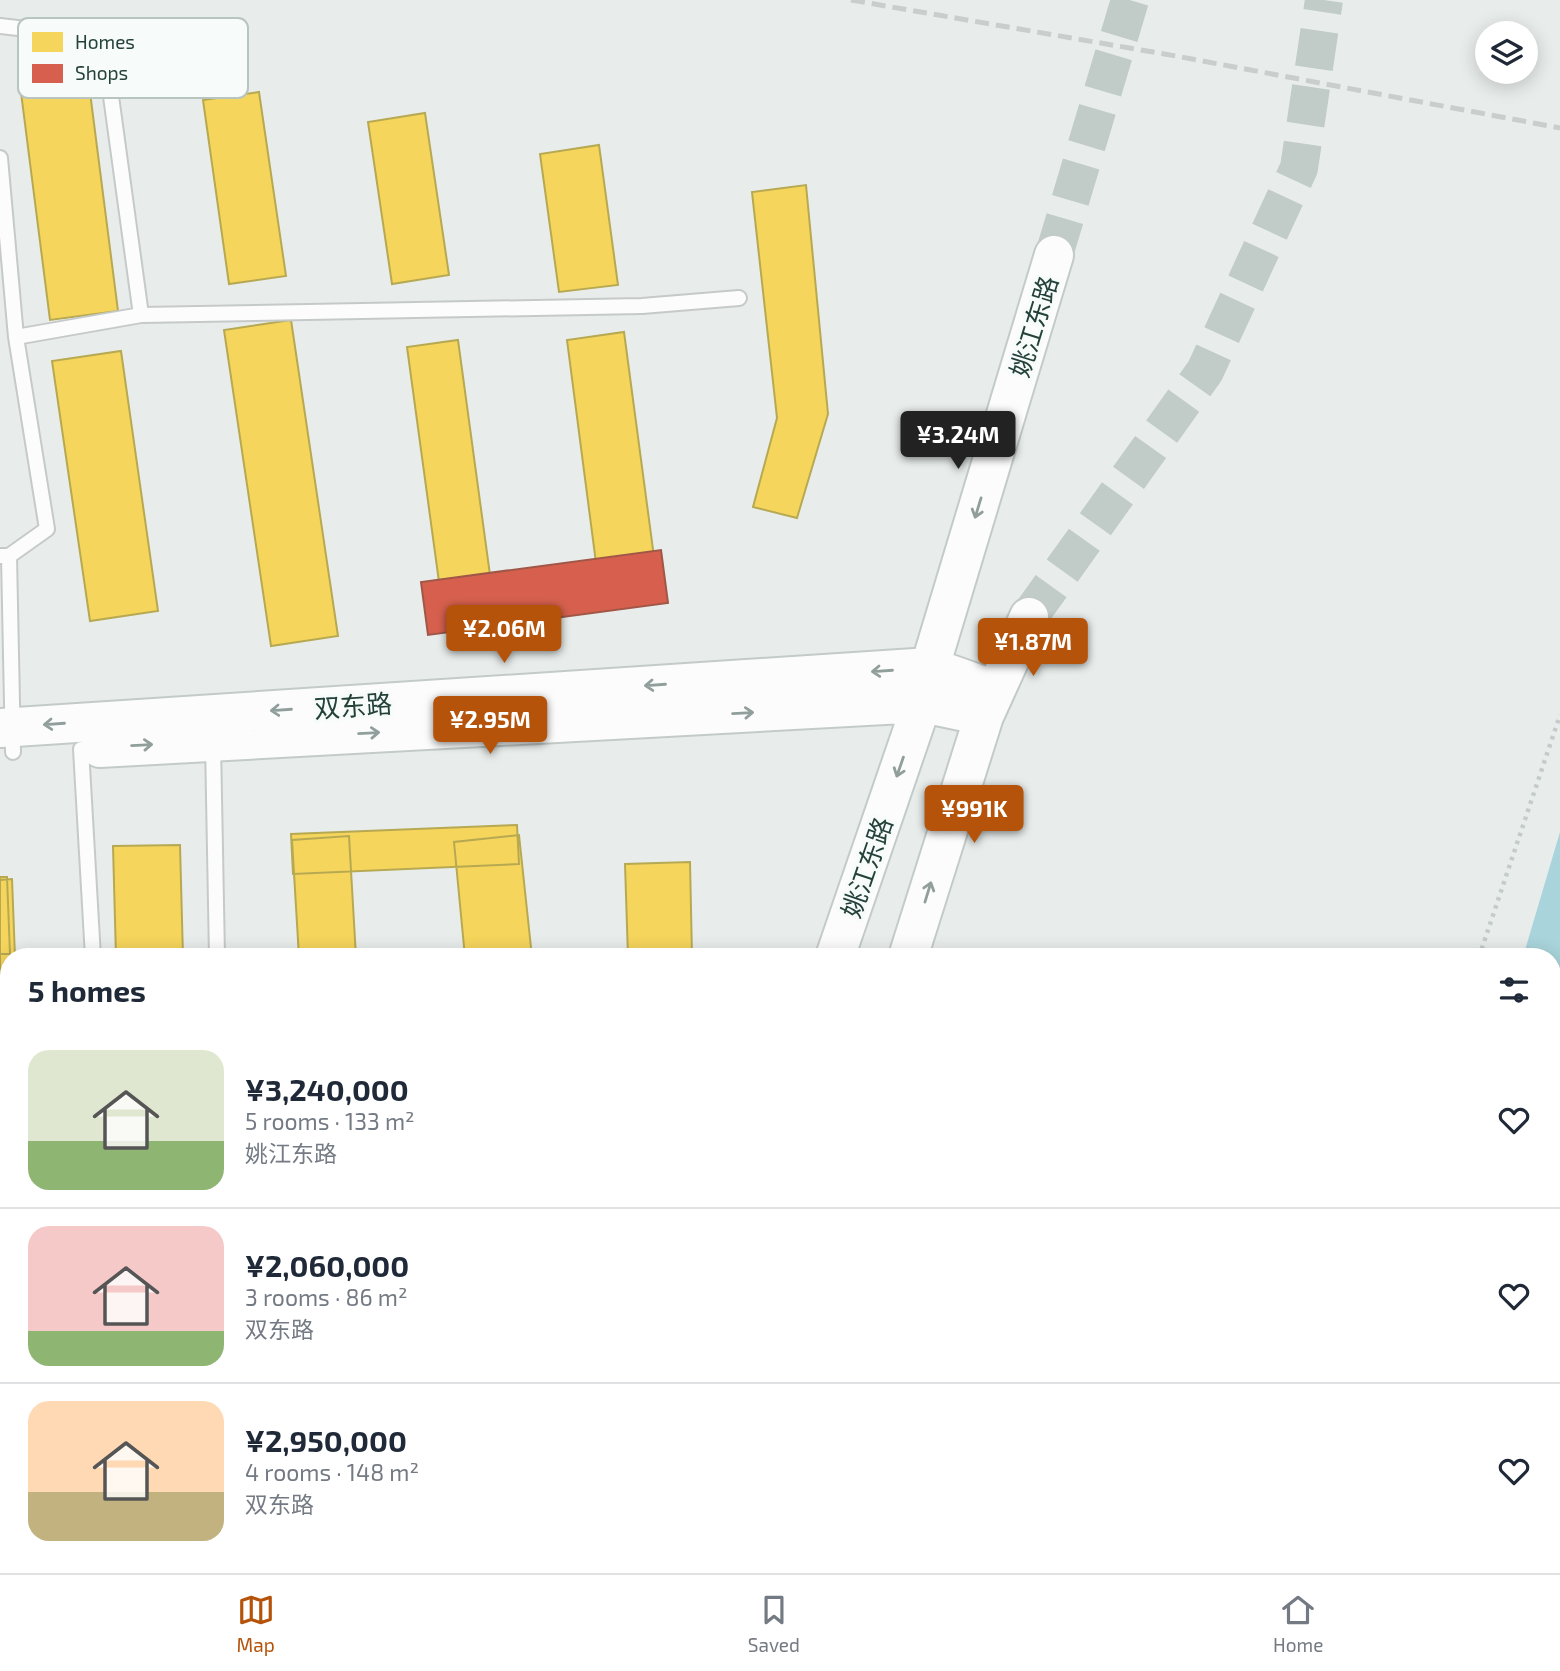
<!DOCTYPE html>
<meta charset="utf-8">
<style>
body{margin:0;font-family:"Exo 2","Noto Sans SC",sans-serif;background:#f2f2f3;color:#1f2937;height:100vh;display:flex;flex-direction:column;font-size:26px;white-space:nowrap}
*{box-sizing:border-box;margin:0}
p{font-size:23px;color:#747a83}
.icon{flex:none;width:38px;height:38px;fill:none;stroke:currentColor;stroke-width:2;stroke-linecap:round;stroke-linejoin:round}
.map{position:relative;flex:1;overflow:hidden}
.drawer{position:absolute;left:0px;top:948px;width:1561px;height:625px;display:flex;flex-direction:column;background:#fff;border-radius:28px 28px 0 0;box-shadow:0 4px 18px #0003}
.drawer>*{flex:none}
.tools{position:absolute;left:1475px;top:21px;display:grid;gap:14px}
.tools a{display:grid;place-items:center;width:63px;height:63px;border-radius:50%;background:#fff;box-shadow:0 4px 18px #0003;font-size:35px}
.price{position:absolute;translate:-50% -60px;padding:0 16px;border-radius:7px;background:#b45309;color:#fff;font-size:23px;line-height:46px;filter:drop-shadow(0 2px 4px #0008)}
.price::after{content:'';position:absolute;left:50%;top:42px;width:21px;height:16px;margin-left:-10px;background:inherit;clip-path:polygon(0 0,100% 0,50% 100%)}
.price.selected{background:#222;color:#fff}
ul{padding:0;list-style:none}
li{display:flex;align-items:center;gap:21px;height:175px;padding:0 28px}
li+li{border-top:2px solid #e0e1e3}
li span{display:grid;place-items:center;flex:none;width:196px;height:140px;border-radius:21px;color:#555}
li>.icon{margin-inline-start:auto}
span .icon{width:84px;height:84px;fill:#fffc;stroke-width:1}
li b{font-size:30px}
h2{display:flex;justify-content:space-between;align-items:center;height:84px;padding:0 28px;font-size:30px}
.tab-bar{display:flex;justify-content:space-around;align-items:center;height:98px;border-top:2px solid #e0e1e3;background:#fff;font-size:19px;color:#747a83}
.tab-bar a{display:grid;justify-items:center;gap:4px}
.tab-bar .selected{color:#b45309}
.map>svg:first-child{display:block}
.water{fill:#a9d4db}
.homes{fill:#f6d55c;stroke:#b7a952;stroke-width:2}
.shops{fill:#d6604d;stroke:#a15747;stroke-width:2}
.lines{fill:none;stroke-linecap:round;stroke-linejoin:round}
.secondary-tunnel{stroke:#c1cbc8;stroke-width:38;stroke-dasharray:38 19;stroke-linecap:butt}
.service-casing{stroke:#c5cac8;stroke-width:18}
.secondary-casing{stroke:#c3cbc8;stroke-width:42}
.path{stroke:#c3ccca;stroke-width:4.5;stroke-dasharray:3.5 5;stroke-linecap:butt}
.service{stroke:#fcfcfc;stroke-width:14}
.secondary{stroke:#fcfcfc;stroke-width:38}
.rail{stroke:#c9cdcc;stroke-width:5;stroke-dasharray:14 7;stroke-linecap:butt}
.oneway{stroke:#909f9b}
.labels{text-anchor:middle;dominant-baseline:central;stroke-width:7;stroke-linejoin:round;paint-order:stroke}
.street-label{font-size:26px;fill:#24423a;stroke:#f7fbf9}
.key{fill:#f7fbf9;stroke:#b8c4c0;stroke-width:2}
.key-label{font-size:19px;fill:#24423a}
</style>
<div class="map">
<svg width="1560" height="1573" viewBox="0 0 1560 1573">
<rect width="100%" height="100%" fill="#e8edeb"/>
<!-- water -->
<path class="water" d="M1560,832V1573H1327L1330,1564H1552V957H1523Z"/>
<!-- homes -->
<path class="homes" d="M86,61L118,311L50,320L18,69Z
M259,92L286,276L229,284L203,100Z
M425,113L449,275L392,284L368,122Z
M599,145L618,285L559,292L540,154Z
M806,185L828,414L797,518L753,507L777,418L752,192Z
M291,320L338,636L271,646L224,330Z
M624,332L660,602L602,609L567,340Z
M458,340L496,619L445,626L407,347Z
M121,351L158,611L90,621L52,361Z
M517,825L519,864L293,874L291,834Z
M519,835L532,957H465L454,842Z
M349,836L356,957H299L292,840Z
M180,845L183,957H116L113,846Z
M690,862L692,957H628L625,864Z
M0,877H7L10,954H0Z
M12,879L15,957H9V1144L0,1145V880Z
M0,1216H9V1445L0,1446Z
M9,1546V1564H30L31,1573H0V1547Z
M149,1564H211V1573H149Z
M348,1564H416V1565L348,1570Z"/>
<!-- shops -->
<path class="shops" d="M661,550L668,603L428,635L421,582Z"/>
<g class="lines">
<!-- secondary-tunnel -->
<path class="secondary-tunnel" d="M1054,255L1130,0
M1029,617L1205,371L1299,168L1324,0"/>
<!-- service casing -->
<g class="service-casing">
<path id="service" d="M0,26L103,38L141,315L16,337L0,158
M141,315L642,306L739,298
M1,556H9L13,752
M9,556L47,529L16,337
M213,743L217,957
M81,749L93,957
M0,1493L9,1495
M54,1564L55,1573
M127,1564L128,1573
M245,1564L246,1573
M461,1573V1564"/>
</g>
<!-- secondary casing -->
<g class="secondary-casing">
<path id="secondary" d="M0,728L930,667L995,690
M100,748L922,703L984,716
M835,957L922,703L930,667L1054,255
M908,957L984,716L1029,617
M645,1573L648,1564
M718,1573L721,1564"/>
</g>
<!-- path -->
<path class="path" d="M1479,957L1560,715
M1286,1573L1289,1564"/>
<!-- service -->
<use href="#service" class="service"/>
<!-- secondary -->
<use href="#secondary" class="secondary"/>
<!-- rail -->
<path class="rail" d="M851,0L1176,56L1560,128"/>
</g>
<!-- one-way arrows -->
<defs><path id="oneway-shaft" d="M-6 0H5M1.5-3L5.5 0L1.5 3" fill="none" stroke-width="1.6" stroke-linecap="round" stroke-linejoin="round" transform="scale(1.75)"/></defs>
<g class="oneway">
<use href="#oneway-shaft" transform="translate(978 508) rotate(107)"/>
<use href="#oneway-shaft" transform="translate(882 671) rotate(176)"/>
<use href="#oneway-shaft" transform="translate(655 685) rotate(176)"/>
<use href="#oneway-shaft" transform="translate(281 710) rotate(176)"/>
<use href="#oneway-shaft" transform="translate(743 713) rotate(-3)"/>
<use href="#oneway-shaft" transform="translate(54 724) rotate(176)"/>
<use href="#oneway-shaft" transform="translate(369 733) rotate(-3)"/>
<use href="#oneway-shaft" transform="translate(142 745) rotate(-3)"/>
<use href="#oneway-shaft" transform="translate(900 767) rotate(109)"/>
<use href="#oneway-shaft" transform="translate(928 892) rotate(-73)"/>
</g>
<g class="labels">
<!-- street labels -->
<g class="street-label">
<text transform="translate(1033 326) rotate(-73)">姚江东路</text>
<text transform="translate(353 705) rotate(-4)">双东路</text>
<text transform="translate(866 867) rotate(-71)">姚江东路</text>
</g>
</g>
<!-- legend -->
<rect x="18" y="18" width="230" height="80" rx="10" class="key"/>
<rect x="32" y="32" width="31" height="20" fill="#f6d55c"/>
<rect x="32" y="64" width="31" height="19" fill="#d6604d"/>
<g class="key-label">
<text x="75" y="49">Homes</text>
<text x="75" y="80">Shops</text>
</g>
</svg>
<div class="tools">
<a><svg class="icon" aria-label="layers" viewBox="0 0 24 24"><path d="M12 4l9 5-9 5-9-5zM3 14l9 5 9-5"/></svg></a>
</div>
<b class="price selected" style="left:958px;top:471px">¥3.24M</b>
<b class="price" style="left:504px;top:665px">¥2.06M</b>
<b class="price" style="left:1033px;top:678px">¥1.87M</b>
<b class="price" style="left:490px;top:756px">¥2.95M</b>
<b class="price" style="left:974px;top:845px">¥991K</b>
<section class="drawer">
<h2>5 homes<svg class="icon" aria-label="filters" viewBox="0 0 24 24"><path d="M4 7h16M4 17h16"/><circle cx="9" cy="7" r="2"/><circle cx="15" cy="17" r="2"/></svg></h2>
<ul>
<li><span style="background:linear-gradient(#dfe7d0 65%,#8fb573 0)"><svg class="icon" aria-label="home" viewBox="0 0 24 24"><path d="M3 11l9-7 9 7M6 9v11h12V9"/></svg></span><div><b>¥3,240,000</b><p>5 rooms · 133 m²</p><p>姚江东路</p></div><svg class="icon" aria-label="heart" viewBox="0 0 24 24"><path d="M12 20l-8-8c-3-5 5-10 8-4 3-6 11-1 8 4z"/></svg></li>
<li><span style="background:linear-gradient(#f6c9c9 75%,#8fb573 0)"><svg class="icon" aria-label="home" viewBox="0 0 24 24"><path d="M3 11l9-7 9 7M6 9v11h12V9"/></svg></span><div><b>¥2,060,000</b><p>3 rooms · 86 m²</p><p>双东路</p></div><svg class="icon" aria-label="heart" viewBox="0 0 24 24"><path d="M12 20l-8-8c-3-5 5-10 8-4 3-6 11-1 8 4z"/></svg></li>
<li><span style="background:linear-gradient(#ffd9b3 65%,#c2b280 0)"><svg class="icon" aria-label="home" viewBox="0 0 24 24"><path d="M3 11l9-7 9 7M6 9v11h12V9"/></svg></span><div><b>¥2,950,000</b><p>4 rooms · 148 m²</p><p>双东路</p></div><svg class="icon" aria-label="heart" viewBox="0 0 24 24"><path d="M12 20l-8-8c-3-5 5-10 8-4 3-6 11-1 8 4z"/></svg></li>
</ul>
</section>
</div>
<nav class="tab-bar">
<a class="selected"><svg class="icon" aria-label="map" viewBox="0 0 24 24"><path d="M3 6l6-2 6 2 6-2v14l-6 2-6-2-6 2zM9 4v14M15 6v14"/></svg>Map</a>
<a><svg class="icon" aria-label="saved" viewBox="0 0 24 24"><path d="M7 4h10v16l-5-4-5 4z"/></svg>Saved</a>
<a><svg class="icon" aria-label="home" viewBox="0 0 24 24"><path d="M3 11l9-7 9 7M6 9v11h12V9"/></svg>Home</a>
</nav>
